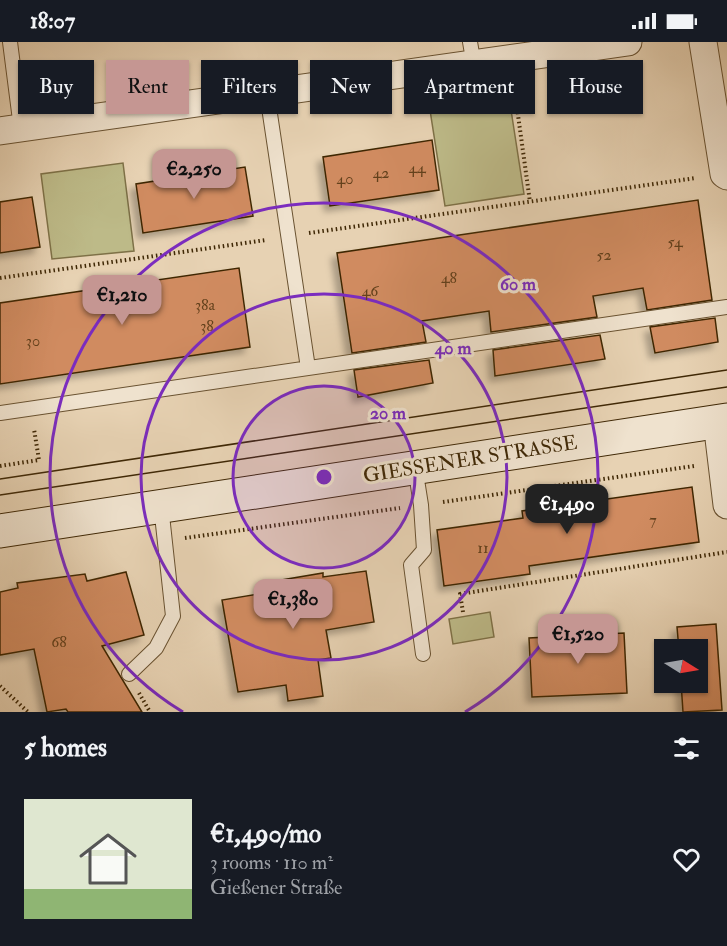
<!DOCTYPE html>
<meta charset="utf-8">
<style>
body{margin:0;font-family:"IM FELL Double Pica",serif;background:#20242c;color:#f1f3f6;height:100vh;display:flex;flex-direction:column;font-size:22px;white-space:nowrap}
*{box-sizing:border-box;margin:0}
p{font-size:20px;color:#9ea1a6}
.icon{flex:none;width:33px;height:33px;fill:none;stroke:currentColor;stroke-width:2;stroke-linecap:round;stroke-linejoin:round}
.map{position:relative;height:670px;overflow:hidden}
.sheet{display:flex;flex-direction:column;background:#171b24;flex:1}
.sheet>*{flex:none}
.guide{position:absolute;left:18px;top:18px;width:692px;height:54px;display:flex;gap:12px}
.needle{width:39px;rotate:101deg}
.fabs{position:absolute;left:654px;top:597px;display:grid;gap:12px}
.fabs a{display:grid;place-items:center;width:54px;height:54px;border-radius:0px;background:#171b24;box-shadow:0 2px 4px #0004;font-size:30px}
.price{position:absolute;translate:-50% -51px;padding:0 14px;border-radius:12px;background:#c59692;color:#111;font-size:20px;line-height:39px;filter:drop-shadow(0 2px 3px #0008)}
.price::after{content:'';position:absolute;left:50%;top:36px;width:18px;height:14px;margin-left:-9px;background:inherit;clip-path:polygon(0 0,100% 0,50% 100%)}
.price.selected{background:#222;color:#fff}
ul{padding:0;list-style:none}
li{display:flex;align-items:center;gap:18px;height:150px;padding:0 24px}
li span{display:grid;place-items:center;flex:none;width:168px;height:120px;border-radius:0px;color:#555}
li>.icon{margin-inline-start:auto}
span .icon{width:72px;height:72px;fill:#fffc;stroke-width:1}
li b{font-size:26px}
h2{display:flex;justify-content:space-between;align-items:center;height:72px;padding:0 24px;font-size:26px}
.pill{padding:0 21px;border-radius:0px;background:#171b24;box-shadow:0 2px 4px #0004;font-size:21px;line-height:54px}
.pill.selected{background:#c59692;color:#111}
.status{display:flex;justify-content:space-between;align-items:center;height:42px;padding:0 30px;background:#171b24;direction:ltr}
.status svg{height:16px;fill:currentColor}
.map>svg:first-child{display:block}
.green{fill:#bdba88;stroke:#7e7147;stroke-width:1.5}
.building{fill:#d08b60;stroke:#3f2806;stroke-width:1.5;filter:url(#shadow)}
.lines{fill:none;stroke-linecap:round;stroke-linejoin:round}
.service-casing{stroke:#695231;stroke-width:16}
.minor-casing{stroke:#695231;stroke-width:29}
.secondary-casing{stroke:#3f2806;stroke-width:35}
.path{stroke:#3f2806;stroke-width:4;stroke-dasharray:1.5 3;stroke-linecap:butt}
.service{stroke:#efe2ce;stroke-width:14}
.minor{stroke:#efe2ce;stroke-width:27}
.secondary{stroke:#efe2ce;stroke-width:33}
.tram{stroke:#3f2806;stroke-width:1.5}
.ring{fill:none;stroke:#7b2cbf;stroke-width:3}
.labels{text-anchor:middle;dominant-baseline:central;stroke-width:6;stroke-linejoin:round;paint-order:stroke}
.number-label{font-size:16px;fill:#63411c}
.street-label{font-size:20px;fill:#3f2806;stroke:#efe2ce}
.centre{fill:#7b2cbf;stroke:#efe2ce;stroke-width:3}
.ring-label{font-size:18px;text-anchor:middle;font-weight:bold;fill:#7b2cbf;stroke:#efe2ce;stroke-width:6;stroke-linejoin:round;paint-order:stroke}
</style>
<div class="status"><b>18:07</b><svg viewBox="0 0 49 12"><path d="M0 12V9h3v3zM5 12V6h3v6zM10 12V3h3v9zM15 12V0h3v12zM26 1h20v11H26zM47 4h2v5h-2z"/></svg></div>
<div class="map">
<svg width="727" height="670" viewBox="0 0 727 670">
<defs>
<filter id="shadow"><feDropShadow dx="-5.5" dy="5.5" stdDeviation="3" flood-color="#0004"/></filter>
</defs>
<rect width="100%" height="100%" fill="#e7d2b3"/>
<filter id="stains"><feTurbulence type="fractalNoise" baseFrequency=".00333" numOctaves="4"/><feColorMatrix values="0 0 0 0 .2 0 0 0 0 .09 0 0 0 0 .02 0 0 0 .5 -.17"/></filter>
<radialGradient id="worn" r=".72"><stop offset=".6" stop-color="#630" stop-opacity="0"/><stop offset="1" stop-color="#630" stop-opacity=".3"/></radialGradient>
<!-- green -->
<path class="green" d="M509,55L524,152L445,164L430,68Z
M123,121L134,209L52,217L41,132Z
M490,570L494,595L453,602L449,577Z"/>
<!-- building -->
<path class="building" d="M432,98L439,148L330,164L323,115Z
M245,125L253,174L143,191L136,142Z
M32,155L40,205L0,211V160Z
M698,158L712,258L647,268L643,246L593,254L597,275L491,290L489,269L422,279L426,300L352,311L337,211Z
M239,226L250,305L0,342V261Z
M715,276L718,300L655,311L650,285Z
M600,293L605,317L495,334L493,308Z
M429,318L433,341L358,355L354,328Z
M692,445L699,500L529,524L530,532L444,544L437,488L523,476L522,469Z
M366,529L374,580L326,588L331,616L318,618L323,654L288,659L286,643L238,650L222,558L265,551L263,541L323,531V535Z
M126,530L144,593L102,604L142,670H68L66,667L47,670L34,607L0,613V550L18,546L17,541L85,532L87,539Z
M716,582L722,668L683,670L681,640H698V608H679L677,585Z
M624,591L627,651L532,655L529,596Z"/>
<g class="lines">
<!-- service casing -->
<g class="service-casing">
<path id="service" d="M10,0L21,86
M470,0L474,23
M267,52L308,326
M0,371L727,265
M415,425L421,463L424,508L411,523L423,612
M129,632L156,606L173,574L161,464"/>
</g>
<!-- minor casing -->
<g class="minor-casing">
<path id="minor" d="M703,0L724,132L727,134
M0,89L628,0
M717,380L727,463"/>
</g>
<!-- secondary casing -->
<g class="secondary-casing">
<path id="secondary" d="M0,489L727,378"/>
</g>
<!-- path -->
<path class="path" d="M514,44L530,160
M309,191L696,136
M0,236L266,198
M0,424L39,418L34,387
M443,460L694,424
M185,496L400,466
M463,570L460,552L727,510
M0,644L28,670
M139,651L150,670"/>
<!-- service -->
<use href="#service" class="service"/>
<!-- minor -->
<use href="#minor" class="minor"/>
<!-- secondary -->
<use href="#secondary" class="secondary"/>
<!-- tram -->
<path class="tram" d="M0,437L727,328
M0,453L727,345"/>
</g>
<!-- distance rings -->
<circle cx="324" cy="435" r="91" fill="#7b2cbf" fill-opacity=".12"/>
<g class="ring">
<circle cx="324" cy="435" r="91"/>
<circle cx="324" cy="435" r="183"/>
<path d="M183 670A274 274 0 1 1 465 670"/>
</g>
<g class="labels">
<!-- number labels -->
<g class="number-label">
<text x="417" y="126">44</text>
<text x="381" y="131">42</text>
<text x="345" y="137">40</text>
<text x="675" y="200">54</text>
<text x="604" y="213">52</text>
<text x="449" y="236">48</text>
<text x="370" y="249">46</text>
<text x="205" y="263">38a</text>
<text x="207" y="284">38</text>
<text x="33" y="299">30</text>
<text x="653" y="478">7</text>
<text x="483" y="506">11</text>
<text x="59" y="600">68</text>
</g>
<!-- street labels -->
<g class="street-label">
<text transform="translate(470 417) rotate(-9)">GIESSENER STRASSE</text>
</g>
</g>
<circle cx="324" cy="435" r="9" class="centre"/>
<g class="ring-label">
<text x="518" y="248">60 m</text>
<text x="453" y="312">40 m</text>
<text x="388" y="377">20 m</text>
</g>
<rect width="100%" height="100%" filter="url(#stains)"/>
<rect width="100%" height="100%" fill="url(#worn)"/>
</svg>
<div class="fabs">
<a><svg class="needle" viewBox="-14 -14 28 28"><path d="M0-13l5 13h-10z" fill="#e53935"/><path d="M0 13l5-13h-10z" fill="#9ea1a6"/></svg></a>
</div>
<b class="price" style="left:194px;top:158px">€2,250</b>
<b class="price" style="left:122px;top:284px">€1,210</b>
<b class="price selected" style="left:567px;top:493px">€1,490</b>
<b class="price" style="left:293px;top:588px">€1,380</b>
<b class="price" style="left:578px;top:623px">€1,520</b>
<div class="guide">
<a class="pill">Buy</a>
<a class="pill selected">Rent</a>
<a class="pill">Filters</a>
<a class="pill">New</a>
<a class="pill">Apartment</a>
<a class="pill">House</a>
</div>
</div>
<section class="sheet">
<h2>5 homes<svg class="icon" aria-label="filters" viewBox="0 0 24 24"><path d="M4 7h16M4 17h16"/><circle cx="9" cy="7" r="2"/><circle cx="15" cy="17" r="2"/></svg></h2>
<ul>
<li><span style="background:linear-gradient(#dfe7d0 75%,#8fb573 0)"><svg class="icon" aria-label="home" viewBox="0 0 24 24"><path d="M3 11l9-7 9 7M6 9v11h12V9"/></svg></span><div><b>€1,490/mo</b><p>3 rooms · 110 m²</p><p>Gießener Straße</p></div><svg class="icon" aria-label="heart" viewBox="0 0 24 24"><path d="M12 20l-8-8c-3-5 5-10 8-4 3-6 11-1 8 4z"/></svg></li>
</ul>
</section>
